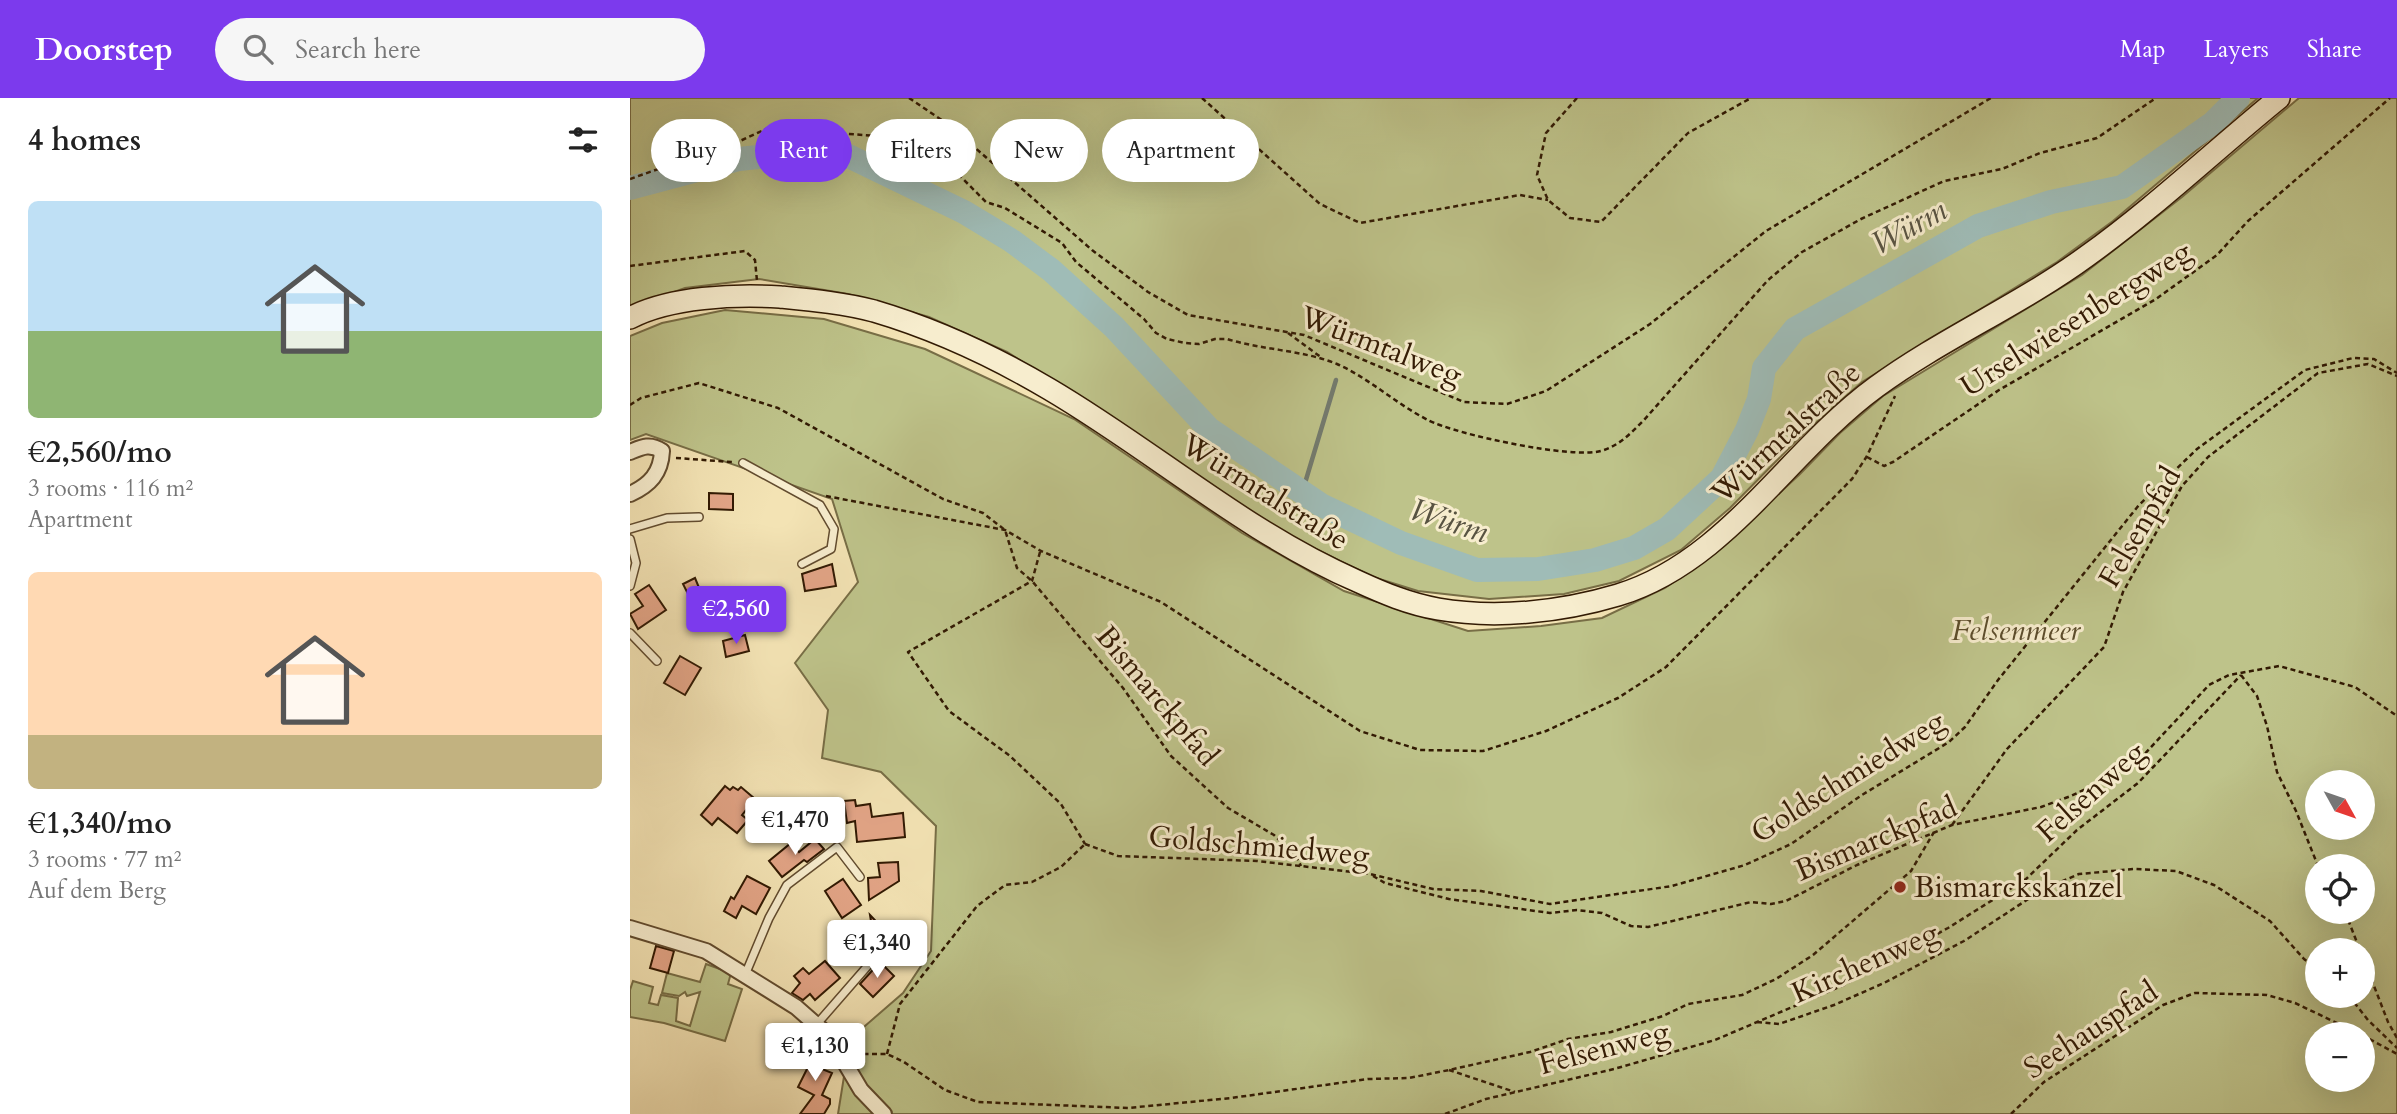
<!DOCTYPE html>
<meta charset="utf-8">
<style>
body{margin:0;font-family:Cardo,serif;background:#f6f6f6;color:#222;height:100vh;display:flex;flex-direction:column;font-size:26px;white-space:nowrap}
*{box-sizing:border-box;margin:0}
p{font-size:23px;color:#767676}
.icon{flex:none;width:38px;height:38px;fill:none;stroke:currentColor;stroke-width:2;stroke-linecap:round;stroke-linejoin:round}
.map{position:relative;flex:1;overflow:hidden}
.side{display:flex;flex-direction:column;background:#fff;width:630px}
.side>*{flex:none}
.banner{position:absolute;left:21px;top:21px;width:665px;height:63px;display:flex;gap:14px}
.needle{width:46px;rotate:130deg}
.controls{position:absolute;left:1675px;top:672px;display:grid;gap:14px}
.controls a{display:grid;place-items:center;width:70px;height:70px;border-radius:50%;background:#fff;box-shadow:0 7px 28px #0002;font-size:35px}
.price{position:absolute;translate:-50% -60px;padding:0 16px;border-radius:7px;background:#fff;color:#222;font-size:23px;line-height:46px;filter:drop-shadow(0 2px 4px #0008)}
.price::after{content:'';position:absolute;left:50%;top:42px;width:21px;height:16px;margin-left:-10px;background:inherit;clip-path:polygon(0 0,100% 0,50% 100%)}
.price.current{background:#7c3aed;color:#fff}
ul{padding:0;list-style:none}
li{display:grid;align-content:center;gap:14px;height:371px;padding:0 28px}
li span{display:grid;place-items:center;height:217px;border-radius:10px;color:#555}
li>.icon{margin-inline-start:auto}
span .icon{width:126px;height:126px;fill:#fffc;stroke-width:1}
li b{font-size:30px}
h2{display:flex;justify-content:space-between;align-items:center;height:84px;padding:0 28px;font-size:30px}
.tag{padding:0 24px;border-radius:32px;background:#fff;box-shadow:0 7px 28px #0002;font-size:24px;line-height:63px}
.tag.current{background:#7c3aed;color:#fff}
header{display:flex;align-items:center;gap:42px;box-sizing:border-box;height:98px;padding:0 35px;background:#7c3aed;color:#fff}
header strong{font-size:33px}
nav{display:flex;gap:38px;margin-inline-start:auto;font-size:24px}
.search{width:490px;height:63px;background:#f6f6f6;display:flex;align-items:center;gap:18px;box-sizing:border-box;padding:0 24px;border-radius:38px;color:#767676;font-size:26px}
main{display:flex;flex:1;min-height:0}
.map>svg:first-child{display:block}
.green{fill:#bec38a;stroke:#786e46;stroke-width:2;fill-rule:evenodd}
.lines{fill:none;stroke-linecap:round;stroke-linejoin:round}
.stream{stroke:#737b6f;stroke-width:4.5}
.river{stroke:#9fbcb7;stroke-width:24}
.building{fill:#e3a587;stroke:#321a03;stroke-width:2}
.service-casing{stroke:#624c2f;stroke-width:10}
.minor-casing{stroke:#624c2f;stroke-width:18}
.secondary-casing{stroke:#321a03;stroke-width:24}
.path{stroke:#321a03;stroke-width:2.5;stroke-dasharray:5 3.5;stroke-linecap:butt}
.service{stroke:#f7edce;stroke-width:7}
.minor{stroke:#f7edce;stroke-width:14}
.secondary{stroke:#f7edce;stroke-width:21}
.poi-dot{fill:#8f2418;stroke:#f7edce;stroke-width:2.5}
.labels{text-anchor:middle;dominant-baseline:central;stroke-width:6;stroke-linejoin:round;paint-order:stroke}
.street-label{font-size:30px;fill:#321a03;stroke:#f7edce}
.park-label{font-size:30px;font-style:italic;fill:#5c4d2c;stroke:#f7edce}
.poi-label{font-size:30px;fill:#321a03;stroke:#f7edce;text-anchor:start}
.water-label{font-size:32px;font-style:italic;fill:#585342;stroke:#f7edce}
</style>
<header>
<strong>Doorstep</strong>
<div class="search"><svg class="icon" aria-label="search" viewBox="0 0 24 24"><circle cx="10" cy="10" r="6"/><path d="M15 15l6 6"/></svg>Search here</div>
<nav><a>Map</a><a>Layers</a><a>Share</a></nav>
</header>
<main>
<section class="side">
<h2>4 homes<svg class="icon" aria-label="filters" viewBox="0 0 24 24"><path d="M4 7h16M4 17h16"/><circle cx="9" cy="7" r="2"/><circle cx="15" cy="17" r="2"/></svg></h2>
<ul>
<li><span style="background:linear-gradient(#bfe0f5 60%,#8fb573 0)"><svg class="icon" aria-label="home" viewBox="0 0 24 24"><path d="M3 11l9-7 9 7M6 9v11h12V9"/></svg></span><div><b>€2,560/mo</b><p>3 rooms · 116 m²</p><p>Apartment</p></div></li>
<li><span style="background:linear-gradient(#ffd9b3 75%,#c2b280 0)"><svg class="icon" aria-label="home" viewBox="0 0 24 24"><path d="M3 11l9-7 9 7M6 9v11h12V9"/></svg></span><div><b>€1,340/mo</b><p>3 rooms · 77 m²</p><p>Auf dem Berg</p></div></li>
</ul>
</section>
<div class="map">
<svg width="1767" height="1016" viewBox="0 0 1767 1016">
<rect width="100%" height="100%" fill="#f3e3b4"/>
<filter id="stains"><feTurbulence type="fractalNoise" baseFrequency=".00286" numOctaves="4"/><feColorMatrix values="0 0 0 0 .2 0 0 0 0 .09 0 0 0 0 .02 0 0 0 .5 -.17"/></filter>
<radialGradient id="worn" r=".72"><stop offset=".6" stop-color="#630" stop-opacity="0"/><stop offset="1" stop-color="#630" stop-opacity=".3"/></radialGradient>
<!-- green -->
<path class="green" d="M0,0H1628L1483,123L1427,164L1232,284L1171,338L1100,410L1051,452L989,483L934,496L859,501L788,493L743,479L669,443L613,409L480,319L377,254L299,219L218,196L129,181L55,190L0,210Z
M1669,0H1767V1016H208L220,941L273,895L301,853L306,728L251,674L192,660L198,612L165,565L228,484L202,401L16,336L0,342V238L32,225L95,212L194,221L295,251L444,321L612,435L714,493L838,533L911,528L972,520L1035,490L1081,458L1170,376L1210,335L1253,298L1452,177L1552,99ZM1687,684H1732V730H1687ZM1687,768H1732V814H1687ZM1687,852H1732V898H1687ZM1687,936H1732V982H1687Z
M76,866L101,875L98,886L112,891L95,943L34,925L0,919V892L3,883L23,889L19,905L28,907L31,897L48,900L46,923L60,928L70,894L57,898L55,894L49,898L32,895L37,875L70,884Z"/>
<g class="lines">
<!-- stream -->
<path class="stream" d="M672,395L706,282"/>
<!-- river -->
<path class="river" d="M0,90L109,61L204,51L334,114L382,143L421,172L484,229L579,331L691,407L771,445L847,472L908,471L965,462L1004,450L1037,431L1092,380L1117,332L1129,301L1134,270L1165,231L1348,128L1421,104L1492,89L1583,25L1608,0"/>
</g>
<!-- building -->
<path class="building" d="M79,395L103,396V412L79,411Z
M202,466L206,488L175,493L172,476Z
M65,480L72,497L61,502L53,486Z
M19,487L36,512L8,531L0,516L13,508L5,496Z
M115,537L119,553L96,559L93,543Z
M50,558L71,570L55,597L34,585Z
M95,688L100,692L103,689L108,692L111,689L125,701L112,717L118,722L107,735L88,720L82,727L71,717Z
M225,702L226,708L240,706L242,719L273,715L275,739L227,744L225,723L217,725L214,703Z
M185,741L194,751L177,764L174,762L152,779L139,763L161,745L169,754Z
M268,764L269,783L239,802L238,780L250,779L248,765Z
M117,778L140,790L126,816L112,808L106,820L94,813L101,799L104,801Z
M213,781L231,807L212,820L195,793Z
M240,817L258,836L237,856L222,840L241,823Z
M26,848L44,853L38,875L20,870Z
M195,863L210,880L185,902L180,896L173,902L162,895L170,885L164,878L173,870L179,876Z
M250,864L264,878L243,899L230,886Z
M179,948L192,955L187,969L202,975L192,997L200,1001V1006L194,1016H170L184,997L168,989L178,969L172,965Z"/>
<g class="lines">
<!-- service casing -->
<g class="service-casing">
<path id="service" d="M113,365L190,407L204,431L201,451L172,466
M0,431L37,420L69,419
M0,441L6,465L0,488
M0,535L27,563
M115,877L139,820L157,787L207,749L230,779
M187,926L248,856"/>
</g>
<!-- minor casing -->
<g class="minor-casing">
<path id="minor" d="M0,354C12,349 20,345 32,353C31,375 20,387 0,396
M0,830L76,853L166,909L199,938L231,992L254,1016"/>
</g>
<!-- secondary casing -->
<g class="secondary-casing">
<path id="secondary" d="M0,220C39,199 106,196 150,199C181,202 214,205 244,213C305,231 365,259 419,291C523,352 615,434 727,483C753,495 779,506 808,511C866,521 931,514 988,497C1097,464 1157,354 1246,289C1313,240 1390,207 1457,158C1524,110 1585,52 1649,0"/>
</g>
<!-- path -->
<path class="path" d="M279,0L319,27L462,152L518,194L558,217L674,237L834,304L877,306L916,293L1020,226L1136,133L1361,0
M572,0L690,106L730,125L890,97L918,102
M947,0L916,35L907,77L918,102L940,120L971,124L1058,35L1121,0
M0,81L34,69L60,66L136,31L178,29L206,35L248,38L272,49L299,56L328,76L356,104L375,110L432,145L446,164L514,221L526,235L537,241L555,245L569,246L585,241H597C632,252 673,252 707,266C739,280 766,306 798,322C827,337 942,361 971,353C989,348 1001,335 1014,322L1138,182L1172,154L1231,121L1314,83L1372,71L1410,55L1467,40L1526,0
M0,168L115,153L125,162L127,183
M658,235L692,260
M0,307L11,300L69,285L148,310L313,401L353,415L375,432L387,470L402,483L493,590L541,658L598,710L644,737L666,758L671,768
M1237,359L1254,368L1263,364L1369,292L1526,201L1587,157L1618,123L1760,0
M46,360L102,364
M196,398L375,432L411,453L531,504L730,633L790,652L853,653L916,633L988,600L1036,569L1222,381L1237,358L1265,298
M410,454L402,483L278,554L319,613L380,658L431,706L455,746
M1611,577L1627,598L1637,628L1647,674L1666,713L1688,768
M1322,727L1377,651L1474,549L1493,494L1552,388L1578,359L1688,275L1738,266L1767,278
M455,746L488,758L627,763L740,776L803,791L851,793L920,806L1042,788L1115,767L1161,746L1232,697L1319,644L1335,629L1368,582L1509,407L1567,351L1675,272L1723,260L1744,261L1767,275
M743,778L755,785L819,801L920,815L947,812L972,815L1001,828L1018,829L1121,804L1141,806L1156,803L1227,767L1322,727L1411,709L1441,698L1481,679L1509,662L1579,587L1599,577L1649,568L1725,589L1767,618
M1715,814L1730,852
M1732,857L1758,924L1767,940
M1719,898L1738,922L1767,950
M1127,924L1149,926L1204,907L1254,885L1334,843L1412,792L1449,776L1504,771L1546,773L1584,787L1640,823L1674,861L1687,871
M1732,937L1767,956
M225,956H257L274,964L315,992L348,1004L498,1010L601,1000L738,981L779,980L819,972L900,954L938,941L981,934L1033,918L1058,906L1112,897L1146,881L1183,857L1281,773L1304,734
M257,956L270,906L347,808L375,787L402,784L431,769L455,746
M819,972L885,994
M815,1016L856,1001L984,971L1085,942L1214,887L1318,830L1396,781L1447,732L1508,685L1611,577
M1381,1016L1414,984L1533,907L1565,895L1637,897L1665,905L1730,936"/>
<!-- service -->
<use href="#service" class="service"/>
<!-- minor -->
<use href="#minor" class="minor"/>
<!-- secondary -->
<use href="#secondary" class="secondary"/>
</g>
<!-- markers -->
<circle class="poi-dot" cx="1270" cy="789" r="7"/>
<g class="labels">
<!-- street labels -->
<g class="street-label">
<text transform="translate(1446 221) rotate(-32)">Urselwiesenbergweg</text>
<text transform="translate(751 248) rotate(21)">Würmtalweg</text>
<text transform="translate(1156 335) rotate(-43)">Würmtalstraße</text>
<text transform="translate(635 394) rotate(32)">Würmtalstraße</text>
<text transform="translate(1510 429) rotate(-60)">Felsenpfad</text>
<text transform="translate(527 598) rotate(50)">Bismarckpfad</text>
<text transform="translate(1218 679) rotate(-32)">Goldschmiedweg</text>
<text transform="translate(1461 694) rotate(-42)">Felsenweg</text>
<text transform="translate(1246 741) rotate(-23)">Bismarckpfad</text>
<text transform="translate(629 748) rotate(5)">Goldschmiedweg</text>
<text transform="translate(1235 865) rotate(-24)">Kirchenweg</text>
<text transform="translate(1461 932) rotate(-33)">Seehauspfad</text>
<text transform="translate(974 950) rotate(-15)">Felsenweg</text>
</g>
<!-- park labels -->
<g class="park-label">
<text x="1386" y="532">Felsenmeer</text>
</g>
<!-- poi labels -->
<g class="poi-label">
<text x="1284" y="789">Bismarckskanzel</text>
</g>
<!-- water labels -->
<g class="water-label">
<text transform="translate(1279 129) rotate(-29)">Würm</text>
<text transform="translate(819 423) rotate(18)">Würm</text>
</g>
</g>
<rect width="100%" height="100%" filter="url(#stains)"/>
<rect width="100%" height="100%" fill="url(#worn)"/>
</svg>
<div class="controls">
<a><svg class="needle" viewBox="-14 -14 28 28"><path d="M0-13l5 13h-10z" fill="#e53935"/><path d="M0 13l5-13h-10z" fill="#767676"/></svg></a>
<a><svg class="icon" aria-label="locate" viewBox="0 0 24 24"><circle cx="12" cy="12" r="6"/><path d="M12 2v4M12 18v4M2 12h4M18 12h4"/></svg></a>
<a>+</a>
<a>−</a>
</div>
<b class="price current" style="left:106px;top:548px">€2,560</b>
<b class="price" style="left:165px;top:759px">€1,470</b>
<b class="price" style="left:247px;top:882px">€1,340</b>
<b class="price" style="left:185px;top:985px">€1,130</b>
<div class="banner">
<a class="tag">Buy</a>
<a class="tag current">Rent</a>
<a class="tag">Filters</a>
<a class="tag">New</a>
<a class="tag">Apartment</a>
</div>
</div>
</main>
